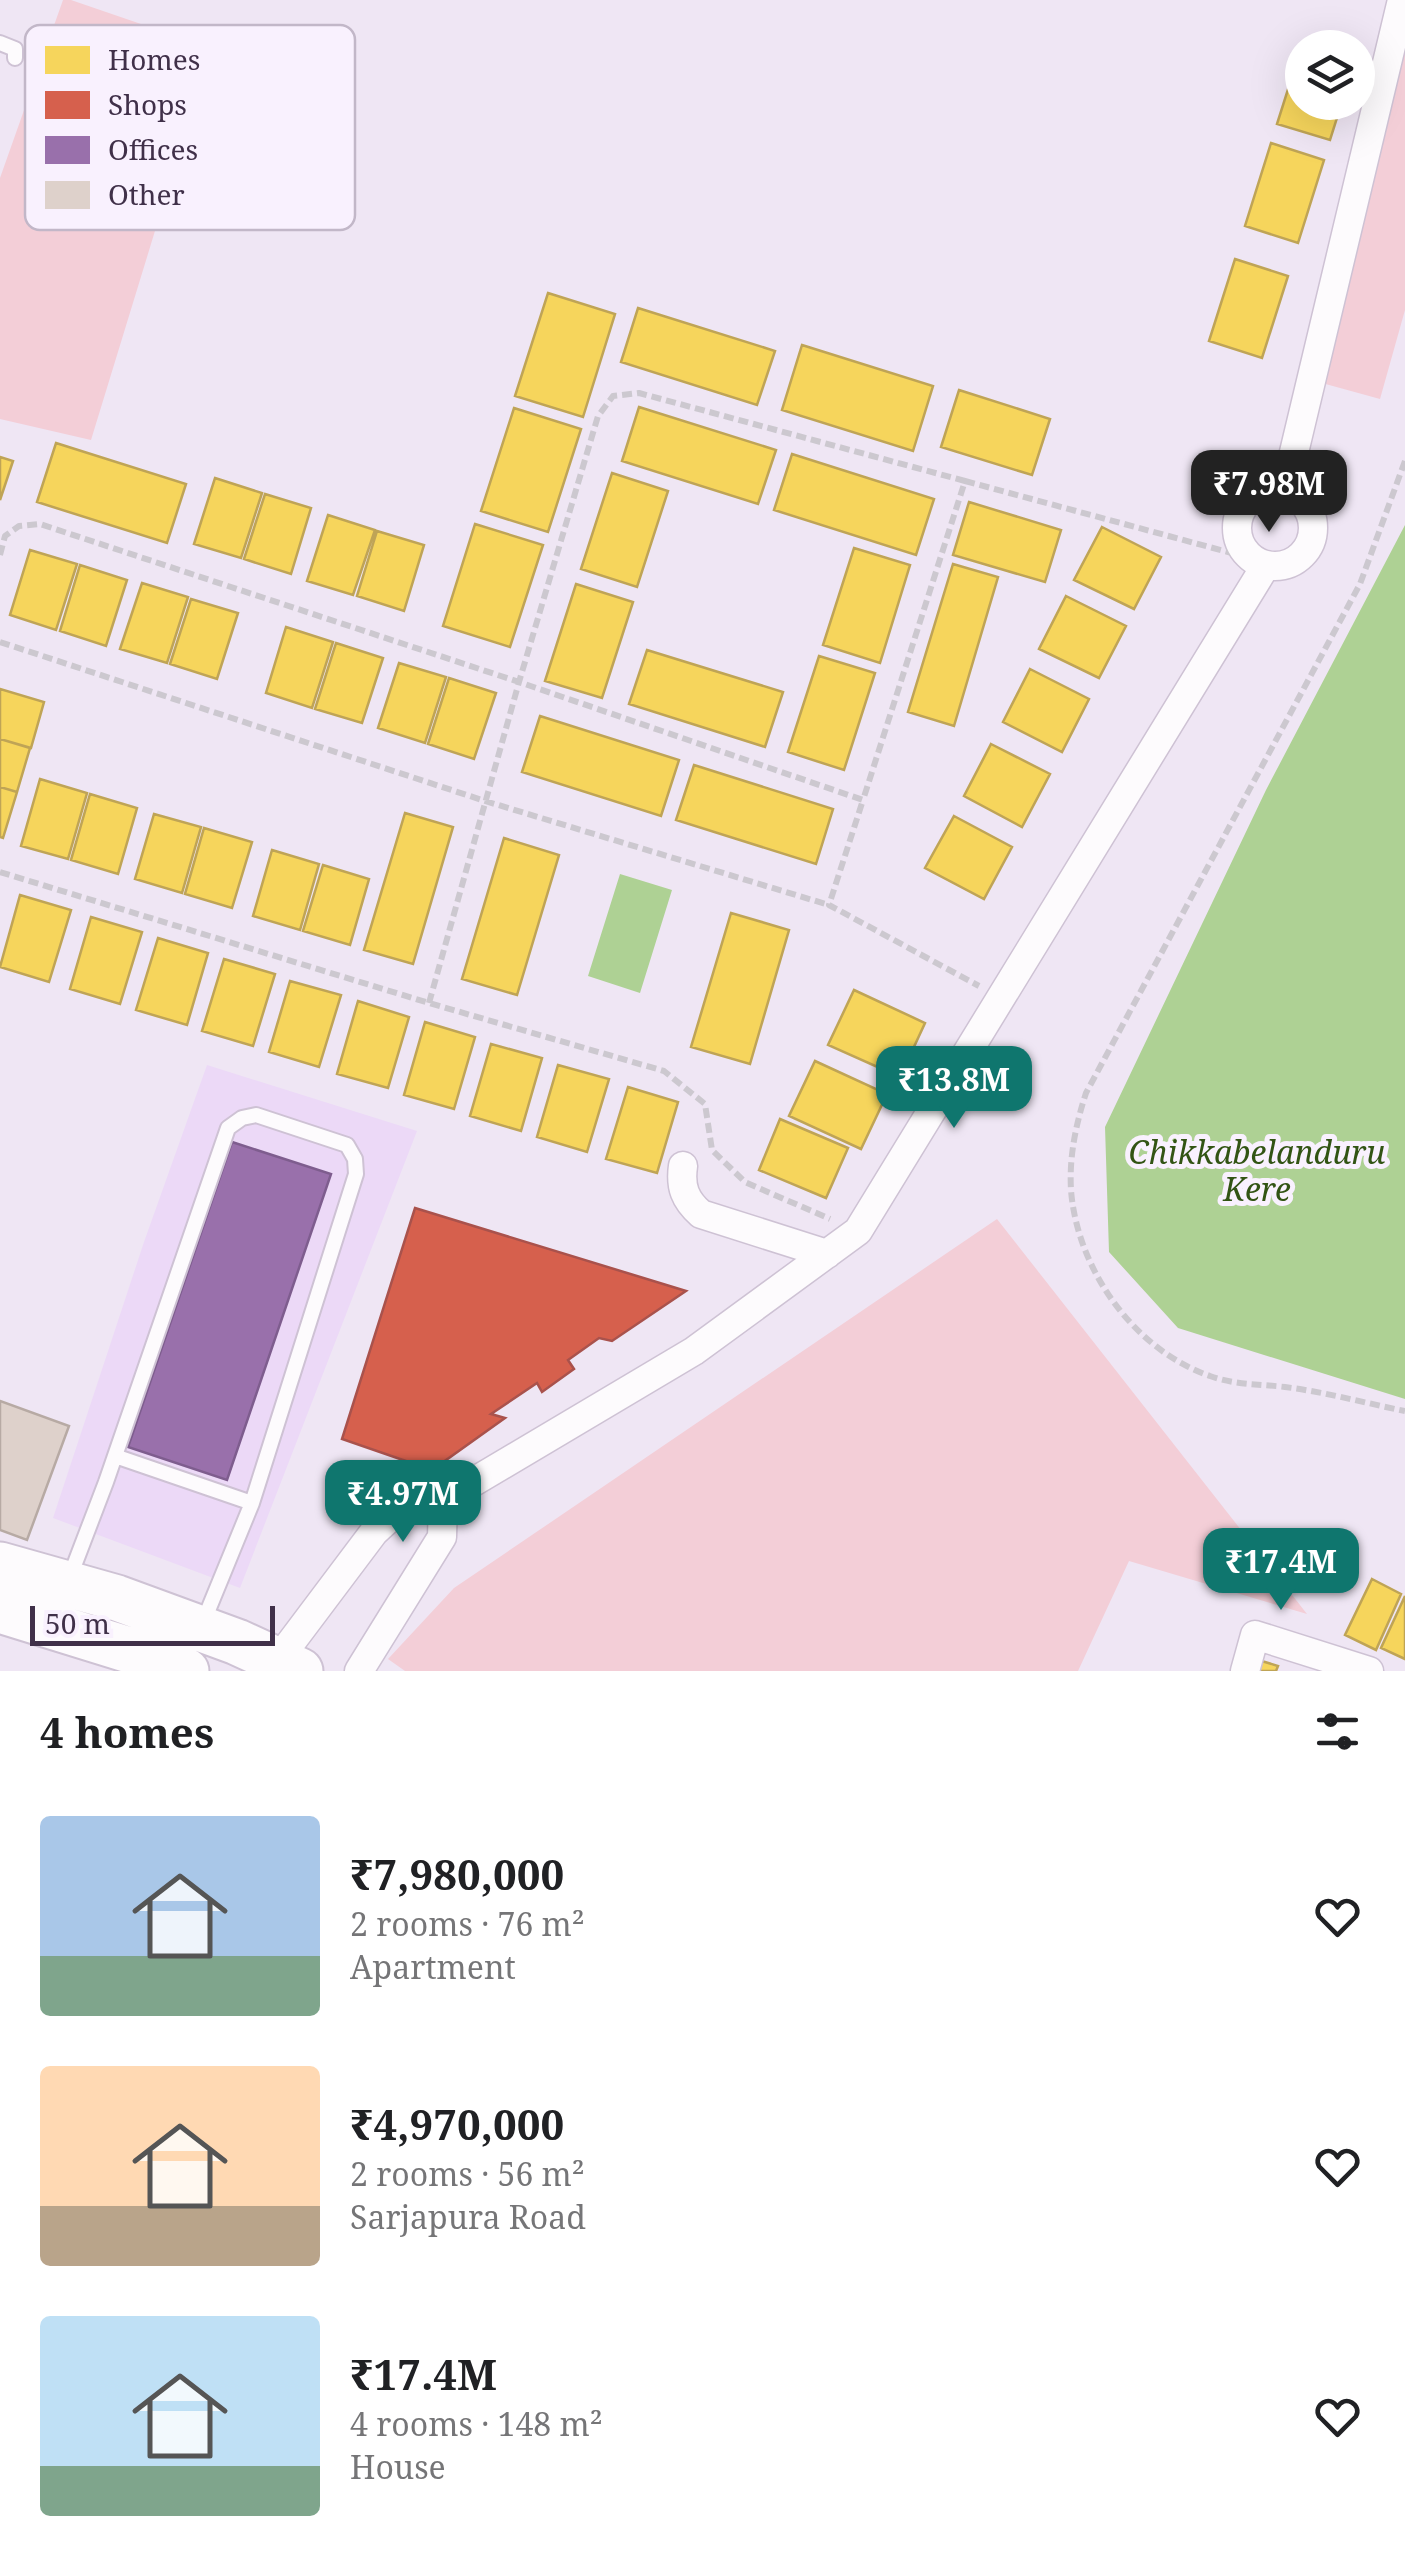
<!DOCTYPE html>
<meta charset="utf-8">
<style>
body{margin:0;font-family:"Noto Serif",serif;background:#f2f2f2;color:#202124;height:100vh;display:flex;flex-direction:column;font-size:38px;white-space:nowrap}
*{box-sizing:border-box;margin:0}
p{font-size:32px;color:#757577}
.icon{flex:none;width:55px;height:55px;fill:none;stroke:currentColor;stroke-width:2;stroke-linecap:round;stroke-linejoin:round}
.map{position:relative;height:1671px;overflow:hidden}
.drawer{display:flex;flex-direction:column;background:#fff;flex:1}
.drawer>*{flex:none}
.controls{position:absolute;left:1285px;top:30px;display:grid;gap:20px}
.controls a{display:grid;place-items:center;width:90px;height:90px;border-radius:50%;background:#fff;box-shadow:0 10px 40px #0002;font-size:50px}
.scale{position:absolute;left:30px;bottom:25px;width:245px;box-sizing:border-box;padding-left:10px;border:5px solid #403049;border-top:0;font-size:28px;line-height:35px;white-space:nowrap;color:#403049;-webkit-text-stroke:8px #f9f1fe;paint-order:stroke}
.price{position:absolute;translate:-50% -85px;padding:0 22px;border-radius:20px;background:#0f766e;color:#fff;font-size:32px;line-height:65px;filter:drop-shadow(0 2px 5px #0008)}
.price::after{content:'';position:absolute;left:50%;top:60px;width:30px;height:22px;margin-left:-15px;background:inherit;clip-path:polygon(0 0,100% 0,50% 100%)}
.price.selected{background:#222;color:#fff}
ul{padding:0;list-style:none}
li{display:flex;align-items:center;gap:30px;height:250px;padding:0 40px}
li span{display:grid;place-items:center;flex:none;width:280px;height:200px;border-radius:10px;color:#555}
li>.icon{margin-inline-start:auto}
span .icon{width:120px;height:120px;fill:#fffc;stroke-width:1}
li b{font-size:42px}
h2{display:flex;justify-content:space-between;align-items:center;height:120px;padding:0 40px;font-size:42px}
.map>svg:first-child{display:block}
.built{fill:#ecd9f7}
.green{fill:#f3ced7}
.water{fill:#aed194}
.homes{fill:#f6d55c;stroke:#bfa456;stroke-width:2.5}
.shops{fill:#d6604d;stroke:#a9524c;stroke-width:2.5}
.offices{fill:#9970ab;stroke:#7e5d8e;stroke-width:2.5}
.building{fill:#ded1cb;stroke:#b7aaa4;stroke-width:2.5}
.lines{fill:none;stroke-linecap:round;stroke-linejoin:round}
.lane-casing{stroke:#cec2d4;stroke-width:18}
.street-casing{stroke:#cec2d4;stroke-width:31}
.primary-casing{stroke:#cec2d4;stroke-width:49}
.path{stroke:#ccc8cf;stroke-width:6;stroke-dasharray:10 5;stroke-linecap:butt}
.lane{stroke:#fdfbfd;stroke-width:14}
.street{stroke:#fdfbfd;stroke-width:28}
.primary{stroke:#fdfbfd;stroke-width:45}
.labels{text-anchor:middle;dominant-baseline:central;stroke-width:10;stroke-linejoin:round;paint-order:stroke}
.water-label{font-size:32px;font-style:italic;fill:#325414;stroke:#f9f1fe}
.key{fill:#f9f1fe;stroke:#c2b7c8;stroke-width:2.5}
.key-label{font-size:28px;fill:#403049}
</style>
<div class="map">
<svg width="1405" height="1671" viewBox="0 0 1405 1671">
<rect width="100%" height="100%" fill="#efe6f4"/>
<!-- built -->
<path class="built" d="M207,1065L417,1131L240,1588L53,1518L144,1242Z"/>
<!-- green -->
<path class="green" d="M63,0H71L211,48L91,440L0,419V178Z
M1405,45V310L1380,399L1311,380Z
M997,1219L1307,1614L1129,1561L1078,1671H405L388,1659L454,1588Z"/>
<!-- water -->
<path class="water" d="M1405,525V1399L1178,1328L1109,1252L1105,1127L1266,790Z
M620,874L672,890L640,993L588,976Z"/>
<!-- homes -->
<path class="homes" d="M1303,42L1321,48H1302V102H1342L1330,140L1277,124Z
M1271,143L1324,160L1298,243L1245,226Z
M1235,259L1288,276L1262,358L1209,341Z
M548,293L615,314L583,417L515,396Z
M638,308L775,351L757,405L621,362Z
M802,345L933,386L913,451L782,410Z
M959,390L1050,419L1032,475L941,447Z
M639,407L776,450L758,504L622,461Z
M514,408L581,429L548,532L481,511Z
M56,443L186,484L167,543L37,502Z
M792,454L934,499L916,555L774,510Z
M0,457L13,461L0,500Z
M612,473L668,491L637,587L581,569Z
M215,478L262,493L241,558L194,544Z
M265,494L311,508L291,574L244,559Z
M969,502L1061,530L1045,582L953,555Z
M328,515L375,530L353,595L307,581Z
M475,524L543,545L510,647L443,626Z
M1102,527L1161,557L1134,609L1074,580Z
M377,531L424,545L404,611L357,596Z
M854,548L910,565L880,663L823,645Z
M30,550L77,564L56,630L10,615Z
M953,564L998,577L954,726L908,712Z
M80,565L127,580L106,646L60,631Z
M142,583L188,597L167,663L120,649Z
M576,584L633,602L602,698L545,681Z
M1066,596L1126,626L1099,678L1039,649Z
M191,599L238,613L217,679L170,664Z
M286,627L333,642L312,708L266,693Z
M336,643L383,658L362,723L315,709Z
M647,650L783,692L765,747L629,704Z
M819,656L875,673L844,770L788,752Z
M399,663L446,677L425,743L378,728Z
M1030,669L1089,699L1062,752L1003,722Z
M449,678L496,693L474,759L428,744Z
M0,689L44,702L31,748L0,739Z
M540,716L679,760L661,816L522,772Z
M0,739L30,748L17,792L0,787Z
M991,744L1050,774L1022,827L964,796Z
M694,765L833,809L816,864L676,820Z
M40,779L87,793L68,859L21,846Z
M0,787L17,792L3,838L0,837Z
M90,794L137,808L118,874L71,860Z
M405,813L453,827L413,964L364,950Z
M154,814L201,827L182,893L135,879Z
M954,816L1012,847L984,899L925,868Z
M204,828L252,842L232,908L185,894Z
M504,838L559,855L517,995L462,979Z
M272,850L319,864L300,930L253,916Z
M323,865L369,879L350,945L303,931Z
M20,895L71,910L49,982L0,967Z
M731,913L789,930L750,1064L691,1047Z
M91,917L142,932L120,1004L70,989Z
M158,938L208,953L187,1025L136,1010Z
M224,959L275,974L253,1046L202,1031Z
M290,981L341,995L319,1067L269,1052Z
M854,990L925,1023L900,1077L828,1045Z
M358,1001L409,1017L388,1088L337,1074Z
M425,1022L475,1037L454,1109L404,1095Z
M491,1044L542,1058L521,1131L470,1116Z
M815,1061L887,1094L861,1149L789,1116Z
M558,1065L609,1079L587,1152L537,1137Z
M628,1087L678,1102L657,1173L606,1159Z
M780,1119L848,1148L826,1198L759,1170Z
M1372,1579L1401,1594L1376,1650L1345,1635Z
M1405,1596V1659L1381,1648Z
M1255,1659L1278,1666L1276,1671H1251Z"/>
<!-- shops -->
<path class="shops" d="M415,1208L686,1291L612,1341L599,1338L568,1360L574,1369L542,1392L537,1383L491,1414L505,1418L432,1470L342,1439Z"/>
<!-- offices -->
<path class="offices" d="M232,1142L331,1174L227,1480L128,1447Z"/>
<!-- building -->
<path class="building" d="M0,1401L69,1426L27,1540L0,1530Z"/>
<g class="lines">
<!-- lane casing -->
<g class="lane-casing">
<path id="lane" d="M0,43L15,49V58
M115,1456L252,1503
M69,1579L106,1482L228,1128L242,1118L256,1115L347,1145L355,1159L356,1174L252,1503L202,1625"/>
</g>
<!-- street casing -->
<g class="street-casing">
<path id="street" d="M1237 528a38 38 0 1 1 76 0a38 38 0 1 1-76 0Z
M1285,490L1402,0
M683,1166C680,1187 685,1200 701,1214L827,1254
M277,1661L374,1532L399,1509L443,1500L694,1351L858,1231L1266,565
M359,1671L442,1537L443,1500
M1245,1671L1255,1635L1369,1671"/>
</g>
<!-- primary casing -->
<g class="primary-casing">
<path id="primary" d="M0,1565L117,1598L237,1642L300,1671
M0,1610L155,1658L186,1671"/>
</g>
<!-- path -->
<path class="path" d="M1405,461L1360,584L1086,1093C1076,1124 1069,1156 1071,1190C1077,1269 1134,1350 1210,1376C1235,1385 1259,1384 1285,1387C1325,1392 1365,1403 1405,1411
M965,481L1239,555
M0,555L5,536L19,526L40,524L519,682L863,800L829,905L979,986
M0,642L485,801L829,905
M0,872L429,1003L664,1071L705,1104L712,1150L745,1182L830,1219
M429,1003L519,682L598,416L613,396L639,393L965,481L863,800"/>
<!-- lane -->
<use href="#lane" class="lane"/>
<!-- street -->
<use href="#street" class="street"/>
<!-- primary -->
<use href="#primary" class="primary"/>
</g>
<g class="labels">
<!-- water labels -->
<g class="water-label">
<text x="1257" y="1151">Chikkabelanduru<tspan x="1257" dy="37">Kere</tspan></text>
</g>
</g>
<!-- legend -->
<rect x="25" y="25" width="330" height="205" rx="15" class="key"/>
<rect x="45" y="46" width="45" height="28" fill="#f6d55c"/>
<rect x="45" y="91" width="45" height="28" fill="#d6604d"/>
<rect x="45" y="136" width="45" height="28" fill="#9970ab"/>
<rect x="45" y="181" width="45" height="28" fill="#ded1cb"/>
<g class="key-label">
<text x="108" y="70">Homes</text>
<text x="108" y="115">Shops</text>
<text x="108" y="160">Offices</text>
<text x="108" y="205">Other</text>
</g>
</svg>
<div class="controls">
<a><svg class="icon" aria-label="layers" viewBox="0 0 24 24"><path d="M12 4l9 5-9 5-9-5zM3 14l9 5 9-5"/></svg></a>
</div>
<div class="scale">50 m</div>
<b class="price selected" style="left:1269px;top:535px">₹7.98M</b>
<b class="price" style="left:954px;top:1131px">₹13.8M</b>
<b class="price" style="left:403px;top:1545px">₹4.97M</b>
<b class="price" style="left:1281px;top:1613px">₹17.4M</b>
</div>
<section class="drawer">
<h2>4 homes<svg class="icon" aria-label="filters" viewBox="0 0 24 24"><path d="M4 7h16M4 17h16"/><circle cx="9" cy="7" r="2"/><circle cx="15" cy="17" r="2"/></svg></h2>
<ul>
<li><span style="background:linear-gradient(#a9c7e8 70%,#7fa58c 0)"><svg class="icon" aria-label="home" viewBox="0 0 24 24"><path d="M3 11l9-7 9 7M6 9v11h12V9"/></svg></span><div><b>₹7,980,000</b><p>2 rooms · 76 m²</p><p>Apartment</p></div><svg class="icon" aria-label="heart" viewBox="0 0 24 24"><path d="M12 20l-8-8c-3-5 5-10 8-4 3-6 11-1 8 4z"/></svg></li>
<li><span style="background:linear-gradient(#ffd9b3 70%,#b9a48a 0)"><svg class="icon" aria-label="home" viewBox="0 0 24 24"><path d="M3 11l9-7 9 7M6 9v11h12V9"/></svg></span><div><b>₹4,970,000</b><p>2 rooms · 56 m²</p><p>Sarjapura Road</p></div><svg class="icon" aria-label="heart" viewBox="0 0 24 24"><path d="M12 20l-8-8c-3-5 5-10 8-4 3-6 11-1 8 4z"/></svg></li>
<li><span style="background:linear-gradient(#bfe0f5 75%,#7fa58c 0)"><svg class="icon" aria-label="home" viewBox="0 0 24 24"><path d="M3 11l9-7 9 7M6 9v11h12V9"/></svg></span><div><b>₹17.4M</b><p>4 rooms · 148 m²</p><p>House</p></div><svg class="icon" aria-label="heart" viewBox="0 0 24 24"><path d="M12 20l-8-8c-3-5 5-10 8-4 3-6 11-1 8 4z"/></svg></li>
</ul>
</section>
